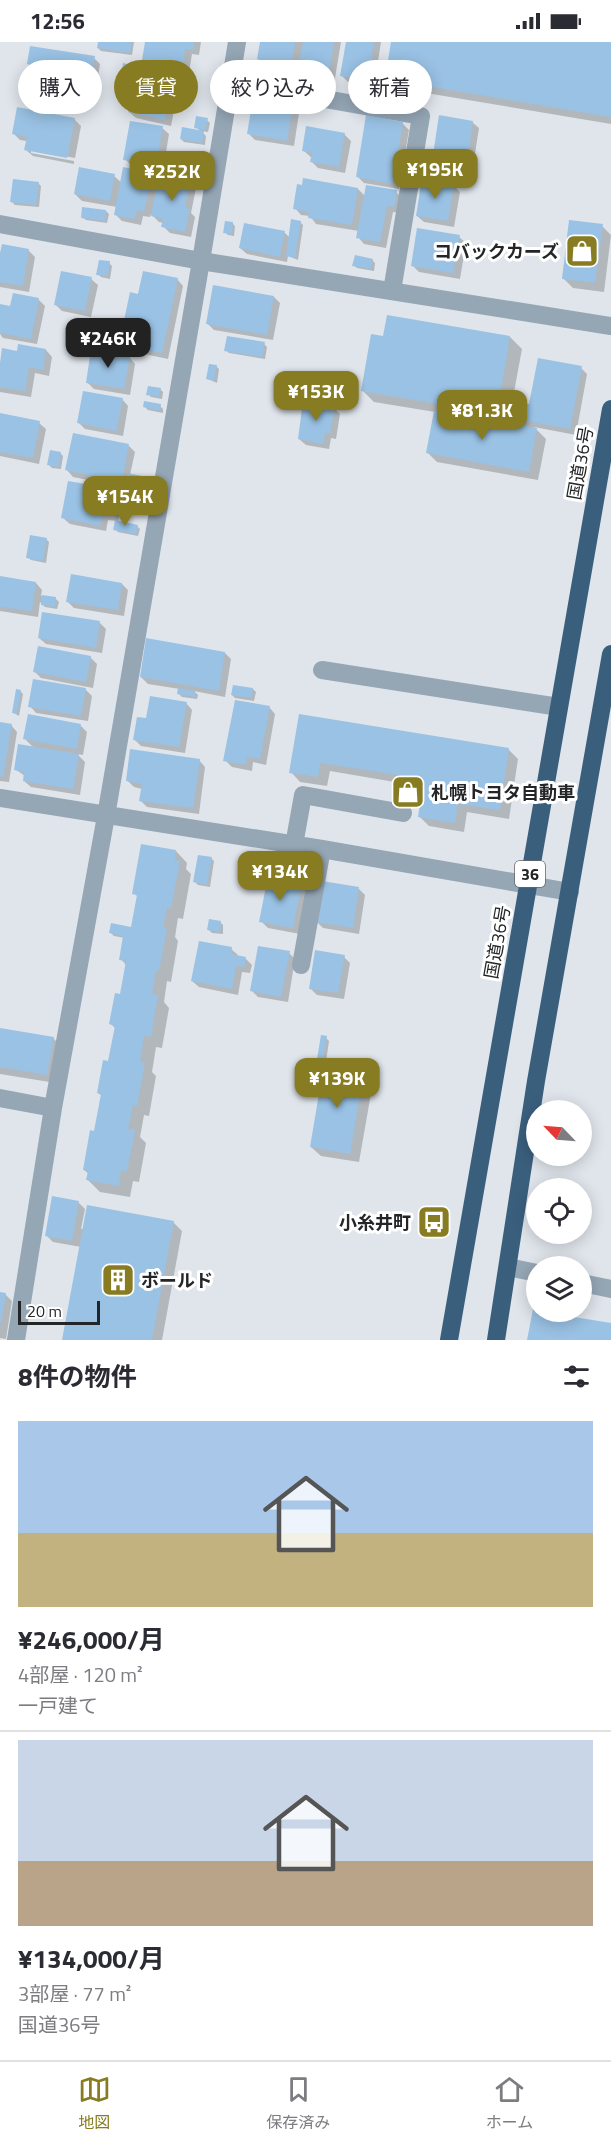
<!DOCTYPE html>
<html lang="ja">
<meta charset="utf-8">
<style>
body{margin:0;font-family:"Titillium Web","Noto Sans JP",sans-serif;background:#f7f7f7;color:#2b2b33;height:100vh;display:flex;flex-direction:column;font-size:22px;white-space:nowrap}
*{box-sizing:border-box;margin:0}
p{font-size:20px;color:#7c7c81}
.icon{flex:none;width:33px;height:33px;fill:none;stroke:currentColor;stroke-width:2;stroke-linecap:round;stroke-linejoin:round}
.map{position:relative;height:1298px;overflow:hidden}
.side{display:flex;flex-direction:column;background:#fff;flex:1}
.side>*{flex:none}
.top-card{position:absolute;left:18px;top:18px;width:576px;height:54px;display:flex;gap:12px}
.needle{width:39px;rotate:295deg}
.fabs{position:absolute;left:526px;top:1058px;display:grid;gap:12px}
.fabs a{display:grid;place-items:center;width:66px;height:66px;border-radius:50%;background:#fff;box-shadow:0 3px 15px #0003;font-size:30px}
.scale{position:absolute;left:18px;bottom:15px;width:82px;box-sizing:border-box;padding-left:6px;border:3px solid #232527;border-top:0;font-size:16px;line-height:21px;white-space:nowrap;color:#232527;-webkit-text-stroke:4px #fff;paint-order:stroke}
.price{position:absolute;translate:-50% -51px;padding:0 14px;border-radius:12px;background:#887c22;color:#fff;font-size:20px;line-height:39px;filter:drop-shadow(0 2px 3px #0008)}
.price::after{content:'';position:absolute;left:50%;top:36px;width:18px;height:14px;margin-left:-9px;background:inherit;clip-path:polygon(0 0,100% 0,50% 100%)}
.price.on{background:#222;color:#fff}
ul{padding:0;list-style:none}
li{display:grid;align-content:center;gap:12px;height:318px;padding:0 18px}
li+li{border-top:2px solid #e1e1e2}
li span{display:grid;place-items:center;height:186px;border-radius:0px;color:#555}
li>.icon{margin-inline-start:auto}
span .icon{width:108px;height:108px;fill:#fffc;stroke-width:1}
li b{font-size:26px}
h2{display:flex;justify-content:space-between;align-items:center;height:72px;padding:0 18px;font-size:26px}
.chip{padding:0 21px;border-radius:27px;background:#fff;box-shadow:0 3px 15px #0003;font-size:21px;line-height:54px}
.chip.on{background:#887c22;color:#fff}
.status{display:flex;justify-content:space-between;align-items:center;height:42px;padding:0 30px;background:#fff;direction:ltr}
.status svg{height:16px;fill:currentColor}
.tabs{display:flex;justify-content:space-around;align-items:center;height:84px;border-top:2px solid #e1e1e2;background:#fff;font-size:16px;color:#7c7c81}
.tabs a{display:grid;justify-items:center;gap:3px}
.tabs .on{color:#887c22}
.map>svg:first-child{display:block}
.shadow{fill:#0003}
.building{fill:#9ac2e4}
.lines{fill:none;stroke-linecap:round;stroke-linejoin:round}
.minor{stroke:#95a6b5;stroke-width:18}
.highway{stroke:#3a5f7d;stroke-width:18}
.labels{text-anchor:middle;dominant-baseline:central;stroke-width:6;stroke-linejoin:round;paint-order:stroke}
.shield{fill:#fff;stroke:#656668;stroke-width:1.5}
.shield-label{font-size:16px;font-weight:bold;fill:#232527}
.poi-label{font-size:18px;font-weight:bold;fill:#232527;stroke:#fff;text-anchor:end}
.street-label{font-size:18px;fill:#232527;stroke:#fff}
</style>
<div class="status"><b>12:56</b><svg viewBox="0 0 49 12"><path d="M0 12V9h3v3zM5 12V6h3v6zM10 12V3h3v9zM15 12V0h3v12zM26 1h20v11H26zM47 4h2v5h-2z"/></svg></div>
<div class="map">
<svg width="611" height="1298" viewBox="0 0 611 1298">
<rect width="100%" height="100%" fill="#dfe5eb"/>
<!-- shadow -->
<path class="shadow" d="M99,0H134L132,13L101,9L98,6Z
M146,0H201L199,13L192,12L189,30L153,24L152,26L144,17Z
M261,0H341L334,42L305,37L299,30L265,23L258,17Z
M348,0H381L374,45L348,40L342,34Z
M392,0H611V82L414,49L408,42L399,41L404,46L402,55L381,52L378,48L391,41L386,36Z
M94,16L100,22L94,61L52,54L45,48V45H41L34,38L36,29L29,22Z
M130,24L133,27L131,47L124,46L121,43Z
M171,31L177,37L173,57L168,56L167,62L174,69L171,84L136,76L129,70Z
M293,64L299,71L294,104L255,98L249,92Z
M74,77L81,84L75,116L31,108V111L74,119V122L33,114L26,108L27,99L20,98L14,92Z
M207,78L210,81L208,90L201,89L206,94L205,103L184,100L181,97L201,90L196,85Z
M472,80L479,86L473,124L441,119L435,113Z
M402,81L409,88L399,147L364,141L358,135Z
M162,86L169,92L163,129L132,124L125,117Z
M344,92L351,99L345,131L318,126L312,120V116L304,109Z
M151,132L159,140L190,139L196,146L191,171L195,175L191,195L170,191L163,184L164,181L159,180L151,172L150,175L143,174L141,183L122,179L115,172L117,165L82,159L75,152L114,134L122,141Z
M38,141L41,144L39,165L15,163L12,160Z
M453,143L460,150L454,185L424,180L417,174Z
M358,147L365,154L396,150L402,156L400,171L393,170L386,206L364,202L358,195L359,189L316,182L310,174L301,173L295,166Z
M106,169L109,172L107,181L86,178L82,175Z
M300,180L303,183L298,218L288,214L287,220L247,212L240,206L284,190L290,196Z
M232,181L235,184L234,194L228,193L225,190Z
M602,184L611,193L604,250L573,246L563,236Z
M459,195L466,201L460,237L419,230L412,223Z
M29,209L35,215L29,250L0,245V213Z
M372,218L375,221L374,229L357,226L354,223Z
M109,221L112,224L110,237L101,235L98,232Z
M91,237L98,243L91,275L62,269L56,263Z
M177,237L183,244L168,317L135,310L128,303L131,289L125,283L139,254Z
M274,255L280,261L273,298L214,288L207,281Z
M39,258L45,264L37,302L3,296L0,292V271Z
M510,295L522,307L512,361L530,364L581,326L587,332L576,393L534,385L546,397L538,438L437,420L427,410L435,370L374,360L362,348Z
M264,302L267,305L265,317L229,311L226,308Z
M46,308L52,315L49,334L35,331L31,355L0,350V330L19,310Z
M129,315L135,322L130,353L94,347L87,340Z
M216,324L219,327L217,341L208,337Z
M160,347L163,350L162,357L151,355L148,352Z
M122,357L128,364L123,394L85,387L79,381Z
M160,364L163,367V371L148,368L145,365Z
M334,366L340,372L336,397L331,396L329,407L306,403L299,397Z
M0,373L39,381L46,387L39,422L0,414Z
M129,404L135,410L130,433L146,436L149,439L148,446L129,443L128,446L73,435L67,428Z
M60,411L63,414L61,427L52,426L49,423Z
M116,449L122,455L118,480L137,484L140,487L138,494L118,490L115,487L117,479L108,478L106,489L70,482L63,476Z
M46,497L49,500L46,521L31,518L28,515Z
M0,535L36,541L42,548L41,554L56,557L59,560L57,567L45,565L40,560L38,575L0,569Z
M122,542L128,548L124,574L74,566L68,560Z
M100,581L106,587L102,611L46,602L39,596Z
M225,611L231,617L225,655L194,649L198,653L197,657L182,655L179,652L180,647L148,642L141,635Z
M90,615L97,622L93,646L41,636L34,629Z
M84,646L92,654L88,679L36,671L30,664Z
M253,647L256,650L254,659L235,656L232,653Z
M20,649L23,652L19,674L14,671Z
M186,661L192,668L185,711L141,704L134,697L147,678Z
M269,665L275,672L266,723L253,720L252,729L232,725L225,718Z
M300,674L509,708L518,717L509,777L467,770L464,790L429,784L419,774L424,745L330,729L327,744L300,740L291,730Z
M0,681L11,683L17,690L9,740L0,739Z
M81,684L87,690L83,713L77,712L85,720L80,753L31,745L24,739L25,734L15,727L34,706L25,697Z
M199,718L205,725L199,772L147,765L140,758L142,747L134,745L128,739Z
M176,809L187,821L186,827L191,832L183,877L178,876L175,895L178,899L171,940L167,939L164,960L169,966L162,1006L156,1005L152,1030L156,1034L149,1074L144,1073L140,1095L146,1101L139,1140L133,1139L130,1155L100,1150L88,1138L89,1132L84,1128L96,1090L102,1054L98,1051L109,1021L116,987L111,982L121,954L126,923L121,917L125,896L114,894L111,891L132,887L138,855L134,851Z
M211,816L214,819L210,845L198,843L195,840Z
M269,836L302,842L308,848L300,892L268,886L261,879Z
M359,847L365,853L359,892L323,886L317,880Z
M220,880L223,883V892L212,891L209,888Z
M231,907L238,913L237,915L246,917L252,923L250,931L242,930L238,953L199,945L192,939Z
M289,911L295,917L288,960L258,955L252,949Z
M344,915L350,921L344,957L317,953L310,946Z
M0,987L53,996L63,1006L56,1041L0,1032Z
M326,996L329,999L326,1020L319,1016Z
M363,1030L373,1040L359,1120L321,1114L311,1105Z
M78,1160L85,1167L81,1187L173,1180L182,1189L162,1298H64L81,1205L53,1200L47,1194Z
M0,1252H5L12,1259L6,1297L0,1296Z"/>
<!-- building -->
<path class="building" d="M98,0H131L130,11L97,6Z
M145,0H194L193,8L185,7L183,24L142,18Z
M260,0H295L291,24L257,17Z
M303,0H334L328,36L297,31Z
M346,0H374L368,39L340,34Z
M391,0H611V75L385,37Z
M30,4L95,14L88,56L43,48L44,40L33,39L35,24L27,22Z
M123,21L131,23L128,45L120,44Z
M138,22L171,29L167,52L162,51L160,60L168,61L165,78L128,70Z
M378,38L402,41L400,53L376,49Z
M253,56L293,63L287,99L247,92Z
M17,65L75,76L67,116L24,108L27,95L12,92Z
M366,73L403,80L393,142L356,135Z
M439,73L473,79L467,119L433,113Z
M196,74L208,76L205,88L194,86Z
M130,79L163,84L156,123L123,118Z
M306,84L345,91L339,125L310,120L312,111L302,109Z
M182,85L204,89L202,101L180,97Z
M79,125L115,132L110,159L74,152Z
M123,125L152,131L144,170L137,168L135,177L114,173Z
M159,132L190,138L185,166L190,167L185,190L161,185L163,177L151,174Z
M303,136L358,146L352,183L308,176L309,170L293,167L297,142L302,143Z
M422,136L454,142L448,179L416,174Z
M13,137L39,140L36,163L10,160Z
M366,143L397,148L394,165L387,164L380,200L356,196Z
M82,165L106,168L105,179L81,176Z
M291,177L301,179L295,216L286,214Z
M569,178L603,182L595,241L562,237Z
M225,179L233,180L232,192L223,191Z
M244,181L285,189L280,215L239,206Z
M417,186L460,193L453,231L411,224Z
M2,202L29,207L23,244L0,240V211Z
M355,213L373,217L371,227L352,224Z
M99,218L110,219L108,234L96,233Z
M61,229L92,235L85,269L54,263Z
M143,229L178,236L162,311L127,304L131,285L123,283L130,250L138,252Z
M213,243L274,254L267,293L206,282Z
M13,251L39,256L31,297L0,291V262L10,264Z
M387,273L510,294L497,372L361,349L371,292L383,294Z
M92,290L119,294L117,304L91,299Z
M227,294L265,300L262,315L224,309Z
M18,302L46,307L43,328L29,325L25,349L0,345V321L2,306L17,309Z
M91,307L130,314L124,347L86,341Z
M538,316L582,324L570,387L504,375L508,358L529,362Z
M209,322L217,323L214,339L206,337Z
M148,344L161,346L159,355L146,353Z
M83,349L123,356L116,389L77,381Z
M144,359L161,362L160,369L143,365Z
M303,359L335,364L330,391H325L323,402L298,397Z
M434,369L537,386L529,430L426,411Z
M0,371L40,379L33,416L0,410Z
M73,391L129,402L122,440L65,428Z
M50,408L61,410L59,425L47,423Z
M127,431L147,435L145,444L126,440Z
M68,439L116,447L112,474L102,472L100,484L61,476Z
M115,478L138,483L136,492L113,488Z
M30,493L47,496L43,519L26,516Z
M71,532L122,541L118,568L66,560Z
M0,534L36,540L32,569L0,565Z
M42,553L56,555L55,565L41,563Z
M42,570L100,579L96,606L38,596Z
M146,596L225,610L219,649L140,635Z
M38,604L91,614L86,640L33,630Z
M33,637L86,646L81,674L28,665Z
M233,643L253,646L252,656L231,653Z
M178,646L195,649V655L177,652Z
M16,647L21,648L17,672L12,671Z
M150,654L187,660L179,705L133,698L137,675L146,676Z
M235,658L270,664L260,717L247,715L246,723L223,719Z
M28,672L81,682L77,707L23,697Z
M299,672L509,706L500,768L458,762L455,781L418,775L424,737L320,721L318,735L289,731Z
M0,680L12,682L3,735L0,734Z
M18,702L79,712L73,747L23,739L24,730L14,728Z
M130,707L200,717L193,766L139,759L142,742L126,739Z
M141,802L176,808L175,818L180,819L171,866L167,865L163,885L167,886L159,929L156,928L152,952L158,953L151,995L144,994L140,1020L145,1021L137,1064L133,1063L128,1087L135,1088L127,1129L121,1128L119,1144L86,1138L88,1129L83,1128L90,1088L94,1089L101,1052L97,1051L103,1018L108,1019L115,984L109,982L115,951L120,952L126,919L119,918L123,894L109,891L111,881L131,885L137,853L132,852Z
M198,813L212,815L207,843L193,840Z
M268,834L302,840L293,886L259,880Z
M322,839L359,845L353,886L315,880Z
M209,877L221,879L220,890L207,888Z
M199,899L232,905L231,912L246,915L244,925L236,924L232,947L191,939Z
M258,904L290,909L281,955L250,949Z
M315,908L345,913L338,951L309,947Z
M0,986L54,995L47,1033L0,1025Z
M321,993L327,994L323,1017H317Z
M324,1022L364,1029L350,1112L310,1105Z
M52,1154L79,1159L72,1199L45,1194Z
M87,1163L174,1179L152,1298H62Z
M0,1250L6,1251L1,1281H0Z
M533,1267L537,1269L611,1281V1298H527Z"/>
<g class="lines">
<!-- minor -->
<path class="minor" d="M230,40L421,74L392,249
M0,182L201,219L611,284
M322,628L559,665
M0,756L322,807L570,850
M294,803L303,753L403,771
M301,923L322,807
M0,1056L53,1066
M508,1225L537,1231
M582,1241L611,1247
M16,1298L53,1066L106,774L201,219L237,0"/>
<!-- highway -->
<path class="highway" d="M449,1298L611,367
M496,1298L536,1039L611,612"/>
</g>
<!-- icons -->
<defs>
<g id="shop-square" transform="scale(1.725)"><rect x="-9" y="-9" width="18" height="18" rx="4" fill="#887c22" stroke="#fff"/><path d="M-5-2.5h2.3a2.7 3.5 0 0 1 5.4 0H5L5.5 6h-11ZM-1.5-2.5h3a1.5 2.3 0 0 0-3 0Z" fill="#fff"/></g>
<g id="bus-square" transform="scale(1.725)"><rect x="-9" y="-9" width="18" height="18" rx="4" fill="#887c22" stroke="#fff"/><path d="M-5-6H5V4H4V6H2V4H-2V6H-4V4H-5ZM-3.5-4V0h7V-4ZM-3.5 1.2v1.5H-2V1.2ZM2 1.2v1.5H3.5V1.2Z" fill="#fff"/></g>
<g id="building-square" transform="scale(1.725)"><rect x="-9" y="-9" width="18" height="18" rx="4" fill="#887c22" stroke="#fff"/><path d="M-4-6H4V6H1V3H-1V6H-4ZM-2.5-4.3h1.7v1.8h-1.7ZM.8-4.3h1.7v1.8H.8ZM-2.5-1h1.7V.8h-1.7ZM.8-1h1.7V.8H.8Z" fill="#fff"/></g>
</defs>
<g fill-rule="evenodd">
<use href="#shop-square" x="582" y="209"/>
<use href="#shop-square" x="408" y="750"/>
<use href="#bus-square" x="434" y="1180"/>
<use href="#building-square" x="118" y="1238"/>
</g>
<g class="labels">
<!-- shield labels -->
<rect class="shield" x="515" y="819" width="30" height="26" rx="4.5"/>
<g class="shield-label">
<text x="530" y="832">36</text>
</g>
<!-- poi labels -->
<g class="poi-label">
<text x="559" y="209">コバックカーズ</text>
<text x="431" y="750" text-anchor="start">札幌トヨタ自動車</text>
<text x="411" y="1180">小糸井町</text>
<text x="141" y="1238" text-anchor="start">ボールド</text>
</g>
<!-- street labels -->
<g class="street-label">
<text transform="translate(580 421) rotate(-80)">国道36号</text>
<text transform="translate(497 900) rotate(-80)">国道36号</text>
</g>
</g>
</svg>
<div class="fabs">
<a><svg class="needle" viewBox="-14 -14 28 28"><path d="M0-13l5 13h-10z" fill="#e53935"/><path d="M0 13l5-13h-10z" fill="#7c7c81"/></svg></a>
<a><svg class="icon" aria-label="locate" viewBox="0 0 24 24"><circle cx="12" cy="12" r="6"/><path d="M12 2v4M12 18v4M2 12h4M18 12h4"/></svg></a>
<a><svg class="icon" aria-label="layers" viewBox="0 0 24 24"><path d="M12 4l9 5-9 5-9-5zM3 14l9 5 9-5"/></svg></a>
</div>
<div class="scale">20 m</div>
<b class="price" style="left:435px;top:158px">¥195K</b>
<b class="price" style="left:172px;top:160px">¥252K</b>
<b class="price on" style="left:108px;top:327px">¥246K</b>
<b class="price" style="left:316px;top:380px">¥153K</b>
<b class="price" style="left:482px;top:399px">¥81.3K</b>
<b class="price" style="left:125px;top:485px">¥154K</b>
<b class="price" style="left:280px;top:860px">¥134K</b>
<b class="price" style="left:337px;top:1067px">¥139K</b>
<div class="top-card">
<a class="chip">購入</a>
<a class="chip on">賃貸</a>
<a class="chip">絞り込み</a>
<a class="chip">新着</a>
</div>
</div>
<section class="side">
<h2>8件の物件<svg class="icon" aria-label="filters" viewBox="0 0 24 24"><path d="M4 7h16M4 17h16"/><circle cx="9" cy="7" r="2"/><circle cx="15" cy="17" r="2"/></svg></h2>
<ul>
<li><span style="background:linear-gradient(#a9c7e8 60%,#c2b280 0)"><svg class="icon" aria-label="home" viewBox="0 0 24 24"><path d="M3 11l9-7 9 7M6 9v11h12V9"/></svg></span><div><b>¥246,000/月</b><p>4部屋 · 120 m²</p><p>一戸建て</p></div></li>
<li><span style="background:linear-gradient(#c9d6e8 65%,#b9a48a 0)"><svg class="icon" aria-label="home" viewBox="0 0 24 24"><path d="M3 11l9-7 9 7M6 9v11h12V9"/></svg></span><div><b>¥134,000/月</b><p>3部屋 · 77 m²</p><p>国道36号</p></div></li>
</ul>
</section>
<nav class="tabs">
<a class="on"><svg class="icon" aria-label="map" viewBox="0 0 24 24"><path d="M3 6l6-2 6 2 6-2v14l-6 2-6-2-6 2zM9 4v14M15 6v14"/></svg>地図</a>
<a><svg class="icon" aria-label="saved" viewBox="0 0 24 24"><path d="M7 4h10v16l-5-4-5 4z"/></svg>保存済み</a>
<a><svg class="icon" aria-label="home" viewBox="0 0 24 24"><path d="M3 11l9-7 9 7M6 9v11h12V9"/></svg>ホーム</a>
</nav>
